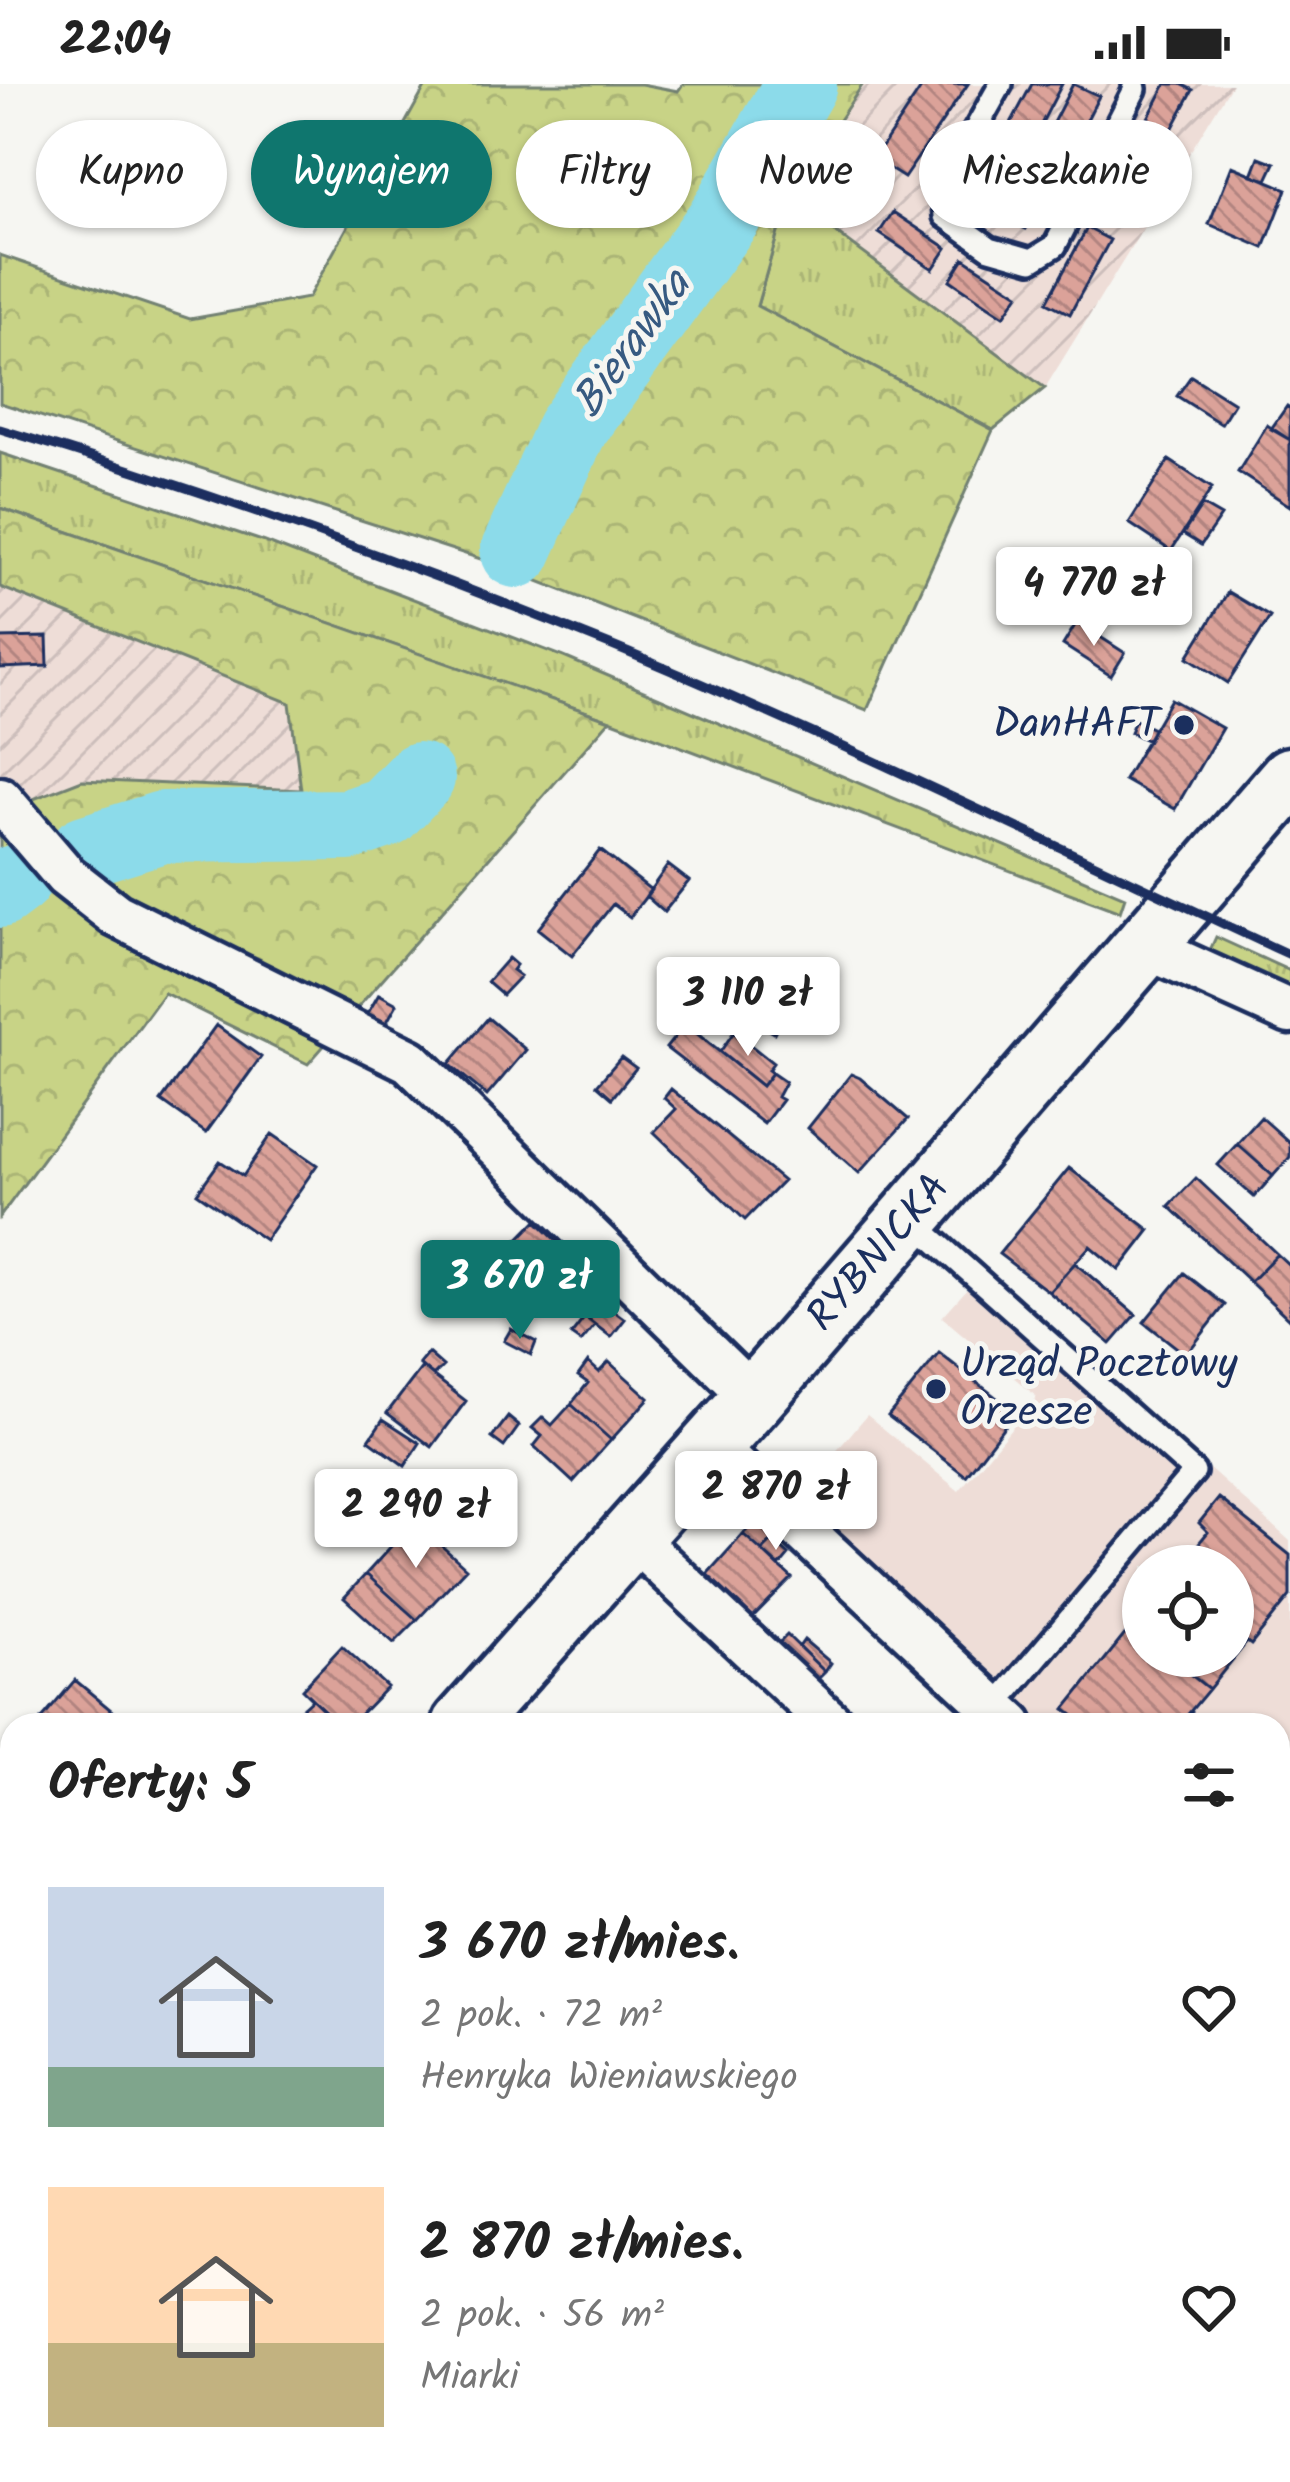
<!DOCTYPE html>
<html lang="pl">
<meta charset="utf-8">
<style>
body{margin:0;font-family:Kalam,sans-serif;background:#f2f2f2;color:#222;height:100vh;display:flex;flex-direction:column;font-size:45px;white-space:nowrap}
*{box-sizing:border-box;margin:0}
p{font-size:39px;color:#767676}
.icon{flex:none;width:66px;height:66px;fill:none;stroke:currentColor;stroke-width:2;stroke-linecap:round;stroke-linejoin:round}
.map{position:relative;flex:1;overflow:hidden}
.side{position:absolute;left:0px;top:1629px;width:1290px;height:771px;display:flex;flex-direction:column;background:#fff;border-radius:36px 36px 0 0;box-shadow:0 3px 9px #0004}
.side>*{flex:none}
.guide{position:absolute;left:36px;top:36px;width:1218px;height:108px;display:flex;gap:24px}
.controls{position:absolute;left:1122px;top:1461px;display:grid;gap:24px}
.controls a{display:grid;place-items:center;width:132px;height:132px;border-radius:50%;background:#fff;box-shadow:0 3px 9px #0004;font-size:60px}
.price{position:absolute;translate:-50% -102px;padding:0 27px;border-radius:12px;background:#fff;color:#222;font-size:39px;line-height:78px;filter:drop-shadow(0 3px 6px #0008)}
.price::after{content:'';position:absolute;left:50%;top:72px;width:36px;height:27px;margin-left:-18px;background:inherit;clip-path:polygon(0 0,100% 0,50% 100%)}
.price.on{background:#0f766e;color:#fff}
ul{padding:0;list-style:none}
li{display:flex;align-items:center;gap:36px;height:300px;padding:0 48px}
li span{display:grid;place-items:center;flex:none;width:336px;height:240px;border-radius:0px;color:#555}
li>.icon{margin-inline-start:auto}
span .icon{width:144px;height:144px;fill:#fffc;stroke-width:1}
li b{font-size:51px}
h2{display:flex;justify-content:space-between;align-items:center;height:144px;padding:0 48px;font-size:51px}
.pill{padding:0 42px;border-radius:54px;background:#fff;box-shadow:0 3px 9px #0004;font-size:42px;line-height:108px}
.pill.on{background:#0f766e;color:#fff}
.status{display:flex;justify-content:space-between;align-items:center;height:84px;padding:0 60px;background:#fff;direction:ltr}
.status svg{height:33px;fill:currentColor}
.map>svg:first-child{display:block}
.built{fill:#eeddd7;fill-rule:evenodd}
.industrial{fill:url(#industrial-furrows)}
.grass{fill:url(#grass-tufts);stroke:#728172;stroke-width:3}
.forest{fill:url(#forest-crowns);stroke:#728172;stroke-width:3}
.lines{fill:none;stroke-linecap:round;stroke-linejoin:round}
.river{stroke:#8cdbea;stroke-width:72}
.building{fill:url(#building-back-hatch);stroke:#1b2f5e;stroke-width:3}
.service-casing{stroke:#1b2f5e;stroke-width:30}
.minor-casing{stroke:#1b2f5e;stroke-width:51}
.secondary-casing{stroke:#1b2f5e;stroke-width:69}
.path{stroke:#1b2f5e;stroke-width:8;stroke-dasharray:3 9;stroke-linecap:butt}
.service{stroke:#f6f6f2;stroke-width:21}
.minor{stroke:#f6f6f2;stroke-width:42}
.secondary{stroke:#f6f6f2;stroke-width:60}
.rail{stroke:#1b2f5e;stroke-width:9}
.poi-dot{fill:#1b2f5e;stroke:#f6f6f2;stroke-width:4.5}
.labels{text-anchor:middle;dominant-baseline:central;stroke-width:10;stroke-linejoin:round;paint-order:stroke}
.poi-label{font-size:42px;fill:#1b2f5e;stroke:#f6f6f2;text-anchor:end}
.street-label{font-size:42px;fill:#1b2f5e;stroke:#f6f6f2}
.water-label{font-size:45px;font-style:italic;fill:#375a81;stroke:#f6f6f2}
</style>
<div class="status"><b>22:04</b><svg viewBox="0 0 49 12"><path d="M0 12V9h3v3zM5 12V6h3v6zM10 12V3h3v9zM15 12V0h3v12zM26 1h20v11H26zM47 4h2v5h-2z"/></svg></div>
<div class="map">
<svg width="1290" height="2398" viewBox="0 0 1290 2398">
<defs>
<pattern id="industrial-furrows" width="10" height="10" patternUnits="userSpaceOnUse" patternTransform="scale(3)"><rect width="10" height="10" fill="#eeddd7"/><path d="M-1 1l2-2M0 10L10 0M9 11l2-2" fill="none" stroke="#ccbebb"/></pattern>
<pattern id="grass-tufts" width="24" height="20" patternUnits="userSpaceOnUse" patternTransform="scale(3)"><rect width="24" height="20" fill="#c8d386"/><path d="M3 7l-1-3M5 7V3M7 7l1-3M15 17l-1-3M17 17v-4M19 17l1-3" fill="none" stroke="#abb576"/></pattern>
<pattern id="forest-crowns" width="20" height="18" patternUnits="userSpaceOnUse" patternTransform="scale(3)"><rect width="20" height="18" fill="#c8d386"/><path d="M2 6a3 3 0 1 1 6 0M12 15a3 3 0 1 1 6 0" fill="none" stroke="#abb576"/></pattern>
<pattern id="building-back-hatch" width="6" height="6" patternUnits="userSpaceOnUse" patternTransform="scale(3)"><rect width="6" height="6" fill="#dba299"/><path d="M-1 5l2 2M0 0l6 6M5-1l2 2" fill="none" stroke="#b18480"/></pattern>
</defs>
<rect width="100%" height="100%" fill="#f6f6f2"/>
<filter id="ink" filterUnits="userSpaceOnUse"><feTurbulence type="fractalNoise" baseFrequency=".00833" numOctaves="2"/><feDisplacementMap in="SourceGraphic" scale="24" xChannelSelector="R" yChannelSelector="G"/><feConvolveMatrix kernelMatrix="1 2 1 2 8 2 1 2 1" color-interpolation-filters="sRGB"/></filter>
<g filter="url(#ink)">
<!-- built -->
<path class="built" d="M985,1185L1290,1457V1868L1278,1857V1641H1044L800,1410L867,1331L959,1407L1037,1313L942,1233ZM1143,1482H1233V1572H1143Z"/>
<!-- industrial -->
<path class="industrial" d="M863,0H1232L1045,304L788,113Z
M0,503L290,619L301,707L82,696L0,728Z"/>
<!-- grass -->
<path class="grass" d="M788,113L1045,304L993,346L757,222Z
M0,369L265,458L564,573L1125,813L1120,828L610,636L0,424Z
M1216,853L1290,887V914L1206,875Z"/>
<!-- forest -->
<path class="forest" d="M427,0H641L678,7L683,0H863L788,113L757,222L993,346L867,626L487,477L0,319V171L190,235L308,214Z
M0,424L610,636L308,980L164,909L0,1133V728L82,696L301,706L290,619L0,503Z"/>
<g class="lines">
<!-- river -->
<path class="river" d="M516,468L571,346L726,131L801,0
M85,767L162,743L348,741L386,728L419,694
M0,808L16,796"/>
</g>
<!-- building -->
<path class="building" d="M924,0H968L904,94L874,75Z
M1032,0H1062L1034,54L1010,41Z
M1073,0L1099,12L1069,71L1043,58Z
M1166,0H1181L1193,6L1162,64L1139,51Z
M1000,56L1025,70L993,129L968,115Z
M1128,69L1150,80L1118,139L1096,128Z
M1259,73L1275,79L1267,96L1252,91Z
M1034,75L1057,88L1026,145L1002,133Z
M1232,82L1287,105L1264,164L1209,140Z
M893,128L947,164L933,185L879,149Z
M1087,144L1110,156L1070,230L1047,218Z
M964,174L1019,210L1004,232L950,196Z
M1191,292L1234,319L1221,340L1177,312Z
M1287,322L1290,324V356L1271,345Z
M1267,341L1290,356V422L1238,388Z
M1169,376L1212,404L1171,467L1129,439Z
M1202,421L1221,432L1201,461L1183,450Z
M1228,508L1270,533L1228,599L1188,573Z
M1077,538L1125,569L1111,592L1063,561Z
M47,553L48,582L0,584V554Z
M1171,615L1222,644L1175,725L1124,696Z
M1135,636L1153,645L1148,657L1130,648Z
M600,766L651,806L630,833L613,820L572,872L538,845Z
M668,781L689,797L664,828L646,812Z
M508,874L516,881L512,886L520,892L502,911L487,898Z
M679,909L696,921L675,948L658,935Z
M747,909L783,932L774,949L737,926Z
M379,910L397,920L379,952L361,941Z
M488,934L526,966L487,1012L449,980Z
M685,940L762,1002L772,989L785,998L777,1013L782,1016L764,1040L666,964Z
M216,941L261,973L206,1049L161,1017Z
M734,948L773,979L768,986L772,989L762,1002L720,968Z
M621,973L636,984L612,1014L597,1001Z
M851,990L860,994L908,1035L859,1089L808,1044Z
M671,1005L783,1097L745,1136L654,1048L676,1025L664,1014Z
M1261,1033L1290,1059V1073L1273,1092L1237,1060Z
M272,1050L317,1081L265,1156L197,1109L220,1077L243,1092Z
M1237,1060L1273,1092L1254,1113L1218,1081Z
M1069,1084L1150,1146L1119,1186L1090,1162L1049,1208L999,1170Z
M1196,1094L1277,1170L1250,1198L1169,1122Z
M536,1137L584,1184L546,1224L508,1186L499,1197L488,1186Z
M452,1169L476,1188L460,1208L435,1190Z
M1277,1170L1290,1182V1236L1250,1198Z
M1075,1179L1136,1231L1111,1260L1049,1208Z
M1184,1189L1225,1221L1186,1271L1144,1238Z
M599,1216L625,1235L611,1253L585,1233Z
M585,1233L595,1241L581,1258L571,1251Z
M511,1245L536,1258L531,1271L504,1257Z
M428,1269L443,1282L433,1292L419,1280Z
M939,1269L1015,1328L966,1392L888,1332Z
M588,1278L599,1288L609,1278L649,1314L611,1356L571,1320L588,1299L578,1292Z
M422,1283L466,1317L432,1363L387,1329Z
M571,1320L611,1356L573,1398L534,1362L542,1352L532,1344L543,1333L552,1341Z
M508,1333L519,1342L504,1363L492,1354Z
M383,1335L420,1359L405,1382L369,1356Z
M1219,1414L1290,1471V1512L1251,1561L1233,1547V1482H1180L1208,1448L1199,1439Z
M758,1435L776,1452L762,1467L743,1450Z
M414,1437L466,1484L417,1536L366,1490Z
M743,1450L792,1494L746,1541L700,1498Z
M773,1456L789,1471L779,1483L762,1467Z
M366,1490L417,1536L394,1559L344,1514Z
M1131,1543L1143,1553V1572H1167L1209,1605L1179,1641H1085L1065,1625Z
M1233,1547L1247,1558L1209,1605L1167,1572H1233Z
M787,1551L825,1588L808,1605L770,1568Z
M804,1556L831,1579L825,1588L799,1563Z
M342,1562L387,1603L350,1641H339L302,1605Z
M75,1596L129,1641H37Z
M312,1615L327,1629L317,1638L302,1624Z
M1278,1722L1290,1731L1288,1811L1278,1802Z
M0,1887L9,1901L12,1899V1974L5,1980L0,1975Z
M1290,2150V2204L1278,2217V2163Z
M1278,2297L1290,2309V2331L1278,2344Z
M174,2388H208L218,2398H165Z
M211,2388H231L242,2398H218Z
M439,2388H466L477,2398H430Z
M731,2388H803L794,2398H728L724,2395Z
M982,2388H1013L1024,2398H972Z"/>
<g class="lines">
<!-- service casing -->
<g class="service-casing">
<path id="service" d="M1001,0L943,103L945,132L990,164L1032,176L1055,162L1135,5L1134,0
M914,1138L1194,1388L994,1624"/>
</g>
<!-- minor casing -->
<g class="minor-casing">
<path id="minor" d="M0,715L66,792L116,831L410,977L754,1314
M1144,862L1290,928
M711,1361L1012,1641
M632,1453L833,1641
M1278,1888L1290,1900
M1278,2058L1290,2069
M0,2359L12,2370
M31,2388L42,2398
M512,2388L523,2398
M924,2388L935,2398
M1243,2388L1254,2398"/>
</g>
<!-- secondary casing -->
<g class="secondary-casing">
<path id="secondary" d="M463,1641L754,1314L1290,694
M0,2095L12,2083"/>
</g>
<!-- path -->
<path class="path" d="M1189,1629L1204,1641
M1278,1699L1290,1708"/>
<!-- service -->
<use href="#service" class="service"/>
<!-- minor -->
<use href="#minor" class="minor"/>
<!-- secondary -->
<use href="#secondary" class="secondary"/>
<!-- rail -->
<path class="rail" d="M0,345C207,407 410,480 610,561C840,656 1064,767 1290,871"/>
</g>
</g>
<!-- markers -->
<g class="poi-dot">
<circle cx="1184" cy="641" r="12"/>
<circle cx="936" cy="1305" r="12"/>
</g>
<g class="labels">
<!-- poi labels -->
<g class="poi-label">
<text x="1160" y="641">DanHAFT</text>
<text x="960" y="1281" text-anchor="start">Urząd Pocztowy<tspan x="960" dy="48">Orzesze</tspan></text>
</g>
<!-- street labels -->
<g class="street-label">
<text transform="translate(879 1169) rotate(-49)">RYBNICKA</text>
</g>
<!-- water labels -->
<g class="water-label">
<text transform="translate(633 261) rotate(-54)">Bierawka</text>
</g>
</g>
</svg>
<div class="controls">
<a><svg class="icon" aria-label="locate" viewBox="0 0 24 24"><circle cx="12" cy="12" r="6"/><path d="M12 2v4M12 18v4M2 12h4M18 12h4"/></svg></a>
</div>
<b class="price" style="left:1094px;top:565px">4 770 zł</b>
<b class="price" style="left:748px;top:975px">3 110 zł</b>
<b class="price on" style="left:520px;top:1258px">3 670 zł</b>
<b class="price" style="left:776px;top:1469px">2 870 zł</b>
<b class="price" style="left:416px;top:1487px">2 290 zł</b>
<div class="guide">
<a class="pill">Kupno</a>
<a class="pill on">Wynajem</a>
<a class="pill">Filtry</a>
<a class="pill">Nowe</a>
<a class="pill">Mieszkanie</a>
</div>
<section class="side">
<h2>Oferty: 5<svg class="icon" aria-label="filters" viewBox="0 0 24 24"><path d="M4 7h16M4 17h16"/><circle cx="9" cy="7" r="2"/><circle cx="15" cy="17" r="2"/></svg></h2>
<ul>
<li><span style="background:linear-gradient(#c9d6e8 75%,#7fa58c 0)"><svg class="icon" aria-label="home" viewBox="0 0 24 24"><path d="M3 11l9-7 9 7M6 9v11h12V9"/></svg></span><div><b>3 670 zł/mies.</b><p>2 pok. · 72 m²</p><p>Henryka Wieniawskiego</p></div><svg class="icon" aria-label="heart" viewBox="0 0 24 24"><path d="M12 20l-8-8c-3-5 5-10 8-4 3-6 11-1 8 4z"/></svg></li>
<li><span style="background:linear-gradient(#ffd9b3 65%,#c2b280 0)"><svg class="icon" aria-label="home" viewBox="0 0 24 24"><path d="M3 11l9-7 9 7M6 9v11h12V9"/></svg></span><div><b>2 870 zł/mies.</b><p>2 pok. · 56 m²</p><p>Miarki</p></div><svg class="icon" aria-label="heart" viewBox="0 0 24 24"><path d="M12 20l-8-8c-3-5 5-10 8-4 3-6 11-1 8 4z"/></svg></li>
</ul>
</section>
</div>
